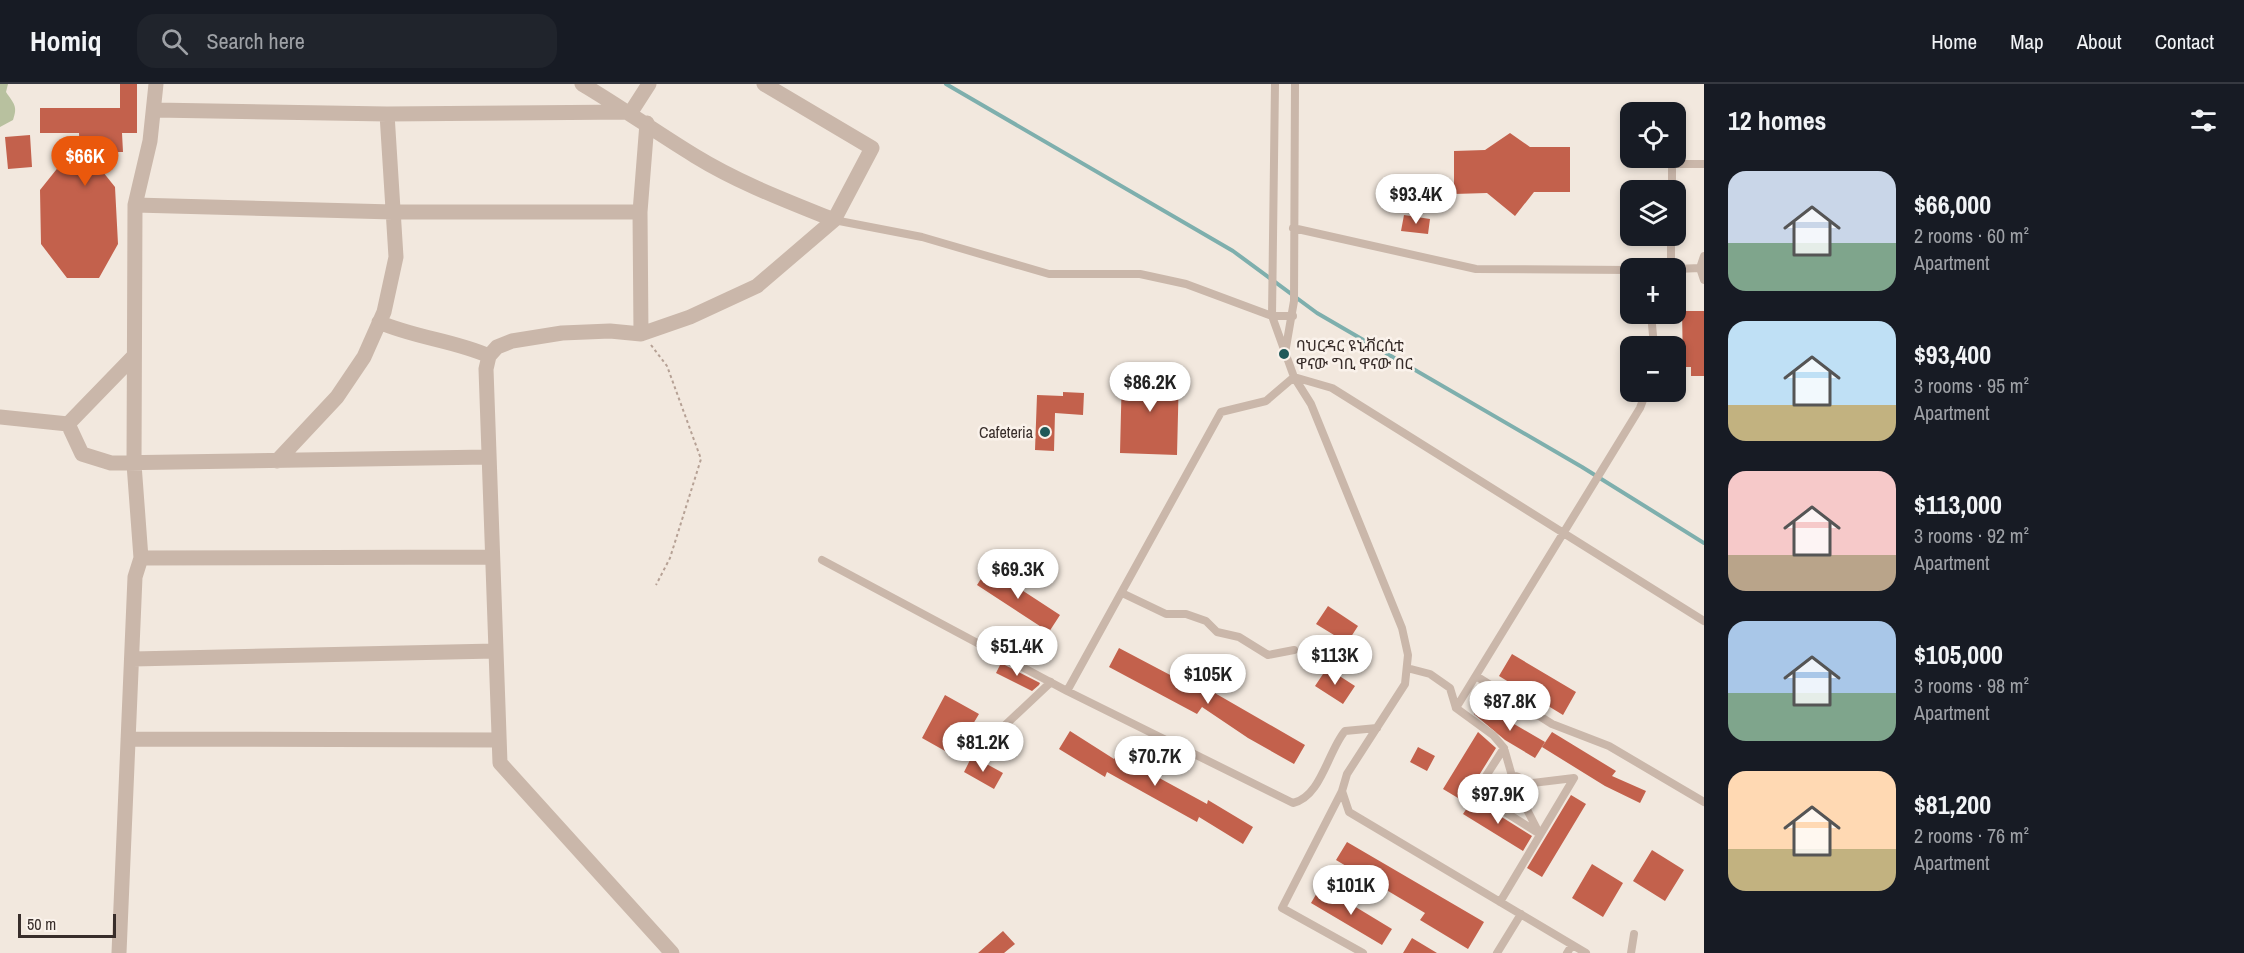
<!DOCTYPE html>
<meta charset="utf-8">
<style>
body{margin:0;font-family:"Archivo Narrow","Noto Sans Ethiopic",sans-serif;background:#20242c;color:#f1f3f6;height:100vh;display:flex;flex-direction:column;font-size:22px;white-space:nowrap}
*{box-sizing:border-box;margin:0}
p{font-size:20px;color:#9ea1a6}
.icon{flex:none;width:33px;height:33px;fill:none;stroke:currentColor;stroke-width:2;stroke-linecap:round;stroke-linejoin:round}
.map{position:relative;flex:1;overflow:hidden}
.side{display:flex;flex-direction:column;background:#171b24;width:540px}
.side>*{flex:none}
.controls{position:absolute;left:1620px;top:18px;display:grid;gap:12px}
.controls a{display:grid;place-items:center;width:66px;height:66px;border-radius:12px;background:#171b24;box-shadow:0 3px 9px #0003;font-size:30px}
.scale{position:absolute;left:18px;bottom:15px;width:98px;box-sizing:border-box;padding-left:6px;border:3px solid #382d2a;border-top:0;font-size:16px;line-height:21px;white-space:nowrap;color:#382d2a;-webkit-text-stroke:4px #faf2eb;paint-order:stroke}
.price{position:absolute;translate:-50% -51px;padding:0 14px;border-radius:21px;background:#fff;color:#222;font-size:20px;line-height:39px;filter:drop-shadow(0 2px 3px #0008)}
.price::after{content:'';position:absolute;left:50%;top:36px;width:18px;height:14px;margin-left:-9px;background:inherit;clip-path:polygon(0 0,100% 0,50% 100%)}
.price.selected{background:#ea580c;color:#fff}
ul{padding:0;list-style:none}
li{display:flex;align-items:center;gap:18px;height:150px;padding:0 24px}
li span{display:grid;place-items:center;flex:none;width:168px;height:120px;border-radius:18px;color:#555}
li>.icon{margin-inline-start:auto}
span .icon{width:72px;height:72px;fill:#fffc;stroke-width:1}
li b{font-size:26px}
h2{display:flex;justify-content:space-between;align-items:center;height:72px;padding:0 24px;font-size:26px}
header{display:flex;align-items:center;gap:36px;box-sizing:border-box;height:84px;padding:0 30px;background:#171b24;border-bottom:2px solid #363941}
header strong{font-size:28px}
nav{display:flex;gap:33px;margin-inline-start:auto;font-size:21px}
.search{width:420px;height:54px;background:#20242c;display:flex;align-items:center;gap:15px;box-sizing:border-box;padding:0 21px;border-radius:18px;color:#9ea1a6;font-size:22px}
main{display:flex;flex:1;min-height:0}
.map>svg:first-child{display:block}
.green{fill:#b8c19f}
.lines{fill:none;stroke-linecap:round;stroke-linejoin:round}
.stream{stroke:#7eafad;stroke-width:4}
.building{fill:#c3614c}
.path{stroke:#b6a195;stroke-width:2;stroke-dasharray:3 3;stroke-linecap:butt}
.service{stroke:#cab7aa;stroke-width:8}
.minor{stroke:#cab7aa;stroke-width:15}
.poi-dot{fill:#205959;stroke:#faf2eb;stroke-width:2}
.labels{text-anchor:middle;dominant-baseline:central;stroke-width:5;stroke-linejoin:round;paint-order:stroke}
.poi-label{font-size:16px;fill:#382d2a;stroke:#faf2eb;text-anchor:start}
</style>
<header>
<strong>Homiq</strong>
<div class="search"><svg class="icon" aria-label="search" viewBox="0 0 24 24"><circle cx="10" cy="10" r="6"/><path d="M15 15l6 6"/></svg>Search here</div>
<nav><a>Home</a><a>Map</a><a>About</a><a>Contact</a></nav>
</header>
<main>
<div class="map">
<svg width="1704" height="869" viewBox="0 0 1704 869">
<rect width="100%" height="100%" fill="#f2e8de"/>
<!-- green -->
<path class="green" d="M0,0H8L6,8C14,20 18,22 13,36L0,43Z"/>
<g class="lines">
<!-- stream -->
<path class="stream" d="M946,0L1233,167L1317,229L1582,383L1704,459"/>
</g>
<!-- building -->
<path class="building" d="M120,0H137V49H122L123,68H87L115,103L118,160L99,194H67L41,160L40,106L64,76L80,75L79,49H40V24H120Z
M1510,49L1530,63H1570V108H1534L1515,132L1487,109L1454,110V67L1485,66Z
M30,51L32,83L8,85L5,53Z
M1404,131L1430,135L1428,150L1401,147Z
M1682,227H1704V292H1691V283H1683Z
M1122,287L1179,289L1177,371L1120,369Z
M1063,308L1084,309L1083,331L1055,329L1054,367L1035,366L1037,311L1063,312Z
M988,484L1060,531L1049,548L977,501Z
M1328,522L1358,542L1347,559L1316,540Z
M1119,564L1210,612L1213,608L1305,661L1294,680L1248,654L1202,623L1197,630L1109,583Z
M1512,570L1576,608L1563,631L1499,592Z
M1001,579L1040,599L1039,601L1032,607L996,589Z
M1327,584L1355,602L1343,620L1315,602Z
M945,611L979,630L954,672L922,654Z
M1480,620L1545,658L1535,674L1505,656L1474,630Z
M1070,647L1114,675L1117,671L1207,720L1208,716L1253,743L1243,760L1199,733L1197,738L1107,688L1105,693L1059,665Z
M1478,648L1496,664L1463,717L1443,705Z
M1552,648L1616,687L1612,692L1646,707L1640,719L1605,702L1542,663Z
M1418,663L1435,672L1427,687L1410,678Z
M972,672L1003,689L994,705L964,688Z
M1571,711L1586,720L1542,793L1527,784Z
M1473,715L1532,752L1523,767L1463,730Z
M1347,758L1484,838L1468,865L1420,836L1425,829L1336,776Z
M1652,766L1684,786L1665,817L1633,797Z
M1592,780L1623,799L1603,833L1572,814Z
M1321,802L1392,845L1382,861L1311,819Z
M1003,847L1015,860L1004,869H978Z
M1412,854L1437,869H1403Z"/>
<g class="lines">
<!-- path -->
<path class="path" d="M651,261L667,282L701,375L670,474L656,501"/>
<!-- service -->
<path class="service" d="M1275,0L1272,232L1294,293L1311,320L1402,544L1408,571L1405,600L1347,690L1342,707L1349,728L1586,869
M1672,106V80H1704
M834,136L922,153L1049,190H1140L1186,200L1272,232H1293
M1293,144L1476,185L1630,186
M1704,172L1700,184L1704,196
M1671,184V152
M1676,185L1700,184
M1651,230L1654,262
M1285,269L1294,217L1295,0
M1294,293L1332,304L1704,537
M822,476L1067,607L1293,719C1321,713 1328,667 1345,647L1377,644
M1122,509L1166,530H1186L1206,537L1217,548L1239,553L1268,571L1294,566
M1407,584L1430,590L1450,604L1456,624L1493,651L1504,664L1512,692
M1476,592L1552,640L1609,662L1704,718
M1067,607L1221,328L1266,317L1294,293
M1456,624L1640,324L1646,308
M989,664L1000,646L1051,598
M1504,664L1475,709L1540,750
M1504 702a10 10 0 1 1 20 0a10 10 0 1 1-20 0Z
M1342,707L1282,824L1363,869
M1519,710L1539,749
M1500,725L1509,710
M1500,818L1574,694L1524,700
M1497,869L1521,830
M1567,869L1572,861
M1631,869L1634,850"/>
<!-- minor -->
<path class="minor" d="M582,0C621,23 657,49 695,72C739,99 787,117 834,136
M155,26L387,30L631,28L649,0
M135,121L393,128H640
M379,238C415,254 453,256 489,272
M641,250L640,128L647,39
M0,333L68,340L133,273
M68,340L82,370L111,379L488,373
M277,377L337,313L364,273L384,228L396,173L387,30
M141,474L491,473
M133,575L495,567
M128,655L499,656
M119,869L135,493L141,474L134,380L135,121L150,57L156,0
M672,869L500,679L486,285L489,272L497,263L512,257L562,249L610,247L641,250L690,233L757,202L834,136L872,64L764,0"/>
</g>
<!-- markers -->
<g class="poi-dot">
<circle cx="1284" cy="270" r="6"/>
<circle cx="1045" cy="348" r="6"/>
</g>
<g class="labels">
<!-- poi labels -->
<g class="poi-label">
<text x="1296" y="261">ባህርዳር ዩኒቭርሲቲ<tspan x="1296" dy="18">ዋናው ግቢ ዋናው በር</tspan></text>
<text x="1033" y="348" text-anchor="end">Cafeteria</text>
</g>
</g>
</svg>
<div class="controls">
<a><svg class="icon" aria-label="locate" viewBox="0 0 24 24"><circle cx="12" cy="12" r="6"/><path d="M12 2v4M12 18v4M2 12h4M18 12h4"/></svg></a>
<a><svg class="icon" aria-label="layers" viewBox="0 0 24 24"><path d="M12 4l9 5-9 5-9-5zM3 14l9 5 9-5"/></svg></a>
<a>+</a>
<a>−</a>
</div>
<div class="scale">50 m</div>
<b class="price selected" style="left:85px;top:103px">$66K</b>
<b class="price" style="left:1416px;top:141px">$93.4K</b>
<b class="price" style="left:1150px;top:329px">$86.2K</b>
<b class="price" style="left:1018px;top:516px">$69.3K</b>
<b class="price" style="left:1017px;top:593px">$51.4K</b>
<b class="price" style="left:1335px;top:602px">$113K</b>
<b class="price" style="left:1208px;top:621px">$105K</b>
<b class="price" style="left:1510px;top:648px">$87.8K</b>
<b class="price" style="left:983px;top:689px">$81.2K</b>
<b class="price" style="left:1155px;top:703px">$70.7K</b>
<b class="price" style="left:1498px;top:741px">$97.9K</b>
<b class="price" style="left:1351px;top:832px">$101K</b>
</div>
<section class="side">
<h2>12 homes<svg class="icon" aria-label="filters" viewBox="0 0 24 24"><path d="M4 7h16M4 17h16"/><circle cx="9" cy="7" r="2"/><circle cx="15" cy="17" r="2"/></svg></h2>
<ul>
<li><span style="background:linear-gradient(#c9d6e8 60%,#7fa58c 0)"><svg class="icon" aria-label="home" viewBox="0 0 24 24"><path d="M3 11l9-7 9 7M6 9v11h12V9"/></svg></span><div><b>$66,000</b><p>2 rooms · 60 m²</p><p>Apartment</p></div></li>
<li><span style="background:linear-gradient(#bfe0f5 70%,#c2b280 0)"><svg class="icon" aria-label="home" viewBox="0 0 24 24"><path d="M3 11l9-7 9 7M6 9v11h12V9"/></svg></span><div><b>$93,400</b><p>3 rooms · 95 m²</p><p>Apartment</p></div></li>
<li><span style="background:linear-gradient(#f6c9c9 70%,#b9a48a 0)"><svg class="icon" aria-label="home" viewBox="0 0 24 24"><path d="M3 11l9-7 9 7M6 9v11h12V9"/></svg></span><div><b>$113,000</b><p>3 rooms · 92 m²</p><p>Apartment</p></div></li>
<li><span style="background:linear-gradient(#a9c7e8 60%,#7fa58c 0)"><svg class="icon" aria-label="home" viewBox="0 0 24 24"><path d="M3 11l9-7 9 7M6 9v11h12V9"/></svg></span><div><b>$105,000</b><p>3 rooms · 98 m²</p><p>Apartment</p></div></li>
<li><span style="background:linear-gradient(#ffd9b3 65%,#c2b280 0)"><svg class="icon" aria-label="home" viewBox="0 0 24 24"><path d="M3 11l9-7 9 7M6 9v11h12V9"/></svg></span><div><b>$81,200</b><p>2 rooms · 76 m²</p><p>Apartment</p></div></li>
</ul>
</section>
</main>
